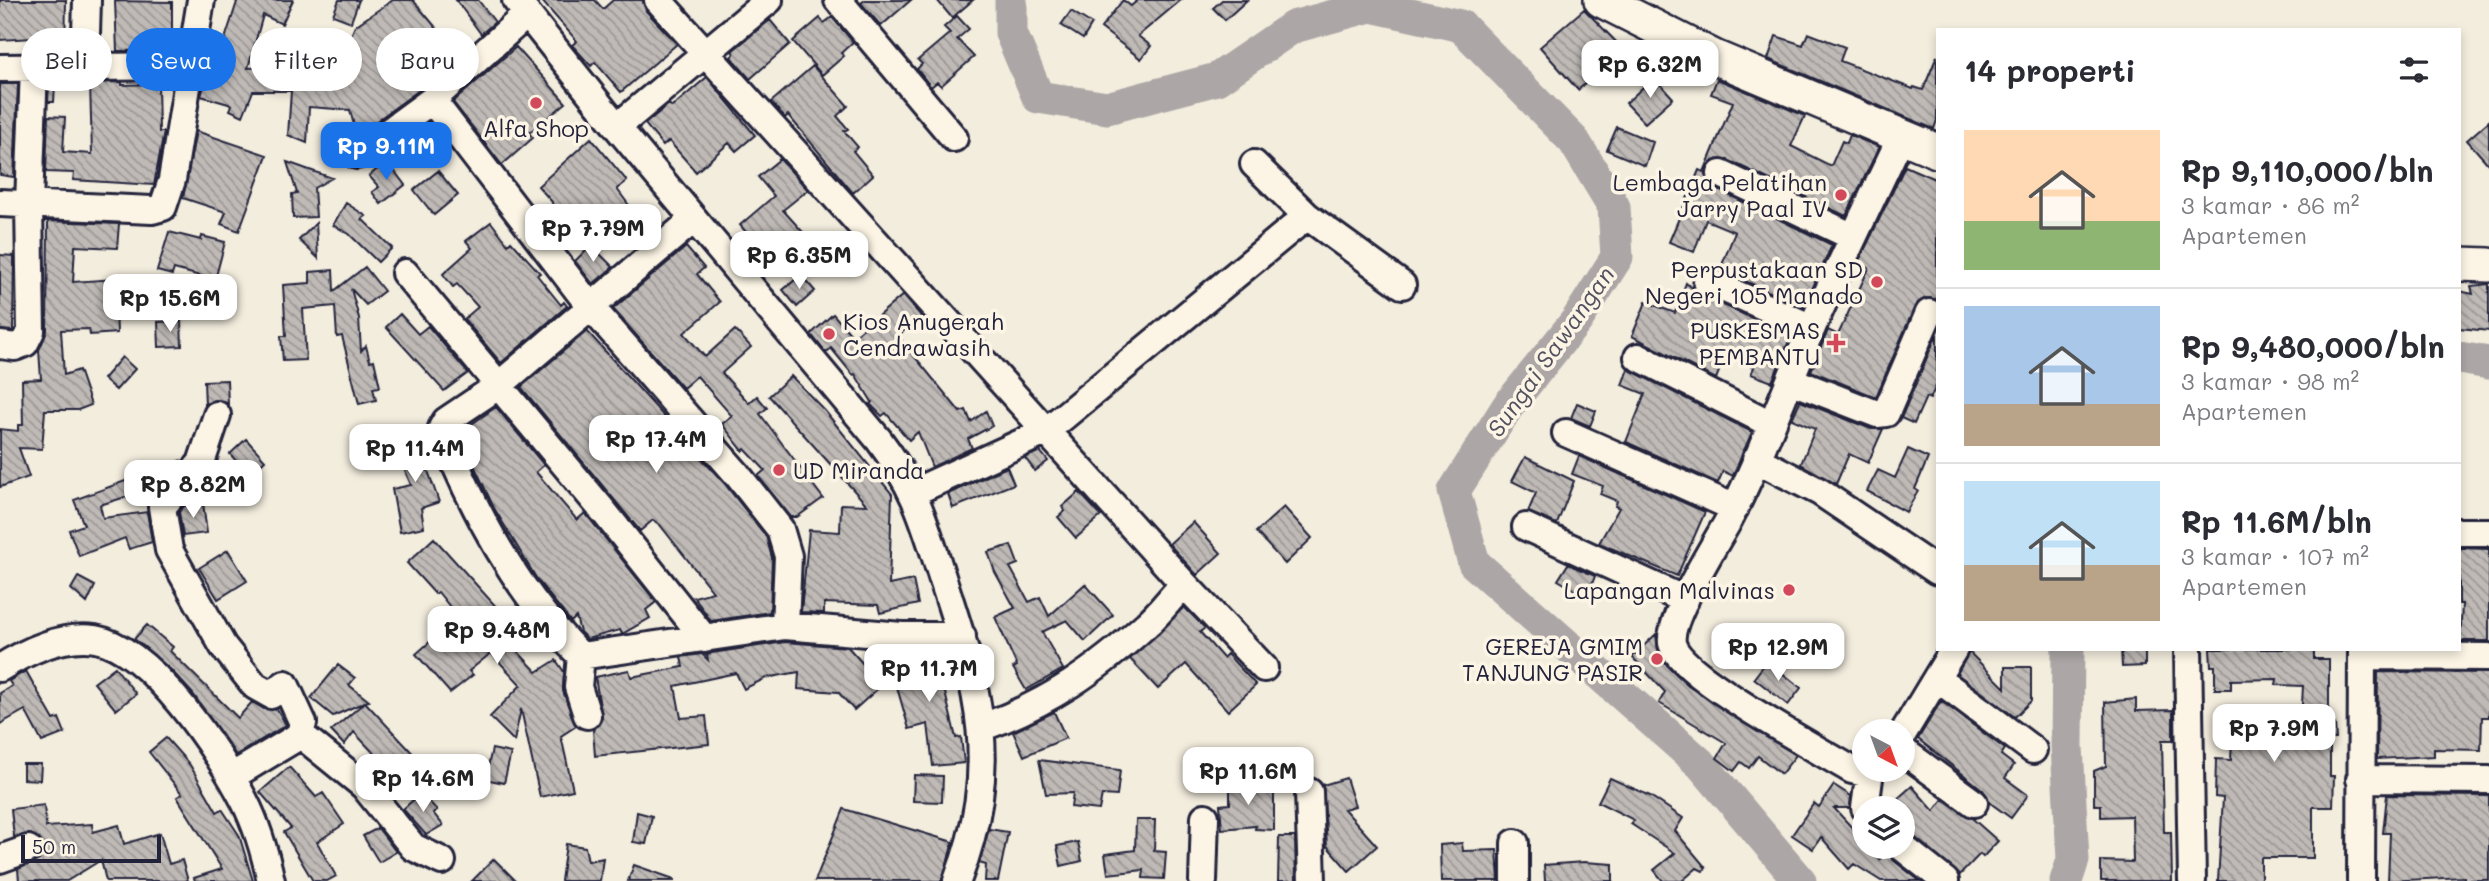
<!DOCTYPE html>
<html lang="id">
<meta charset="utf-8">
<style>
body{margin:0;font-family:Mali,sans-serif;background:#f7f7f7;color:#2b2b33;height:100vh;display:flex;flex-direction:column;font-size:26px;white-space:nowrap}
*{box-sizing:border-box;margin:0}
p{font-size:23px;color:#7c7c81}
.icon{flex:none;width:38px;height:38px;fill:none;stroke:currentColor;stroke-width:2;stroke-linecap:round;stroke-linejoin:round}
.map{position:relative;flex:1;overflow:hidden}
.details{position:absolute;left:1936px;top:28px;width:525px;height:623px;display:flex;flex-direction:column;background:#fff;border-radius:0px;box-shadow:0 4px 10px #0003}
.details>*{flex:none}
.guide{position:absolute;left:21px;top:28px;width:665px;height:63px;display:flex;gap:14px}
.needle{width:46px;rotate:139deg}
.controls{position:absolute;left:1852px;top:719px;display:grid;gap:14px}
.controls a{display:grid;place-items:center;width:63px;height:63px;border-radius:50%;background:#fff;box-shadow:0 4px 10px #0003;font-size:35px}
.scale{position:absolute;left:21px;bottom:18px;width:140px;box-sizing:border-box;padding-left:7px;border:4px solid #22223b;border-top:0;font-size:19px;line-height:24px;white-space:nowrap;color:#22223b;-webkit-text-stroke:5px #fcf5e5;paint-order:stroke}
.price{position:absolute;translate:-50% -60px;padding:0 16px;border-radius:14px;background:#fff;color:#222;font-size:23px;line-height:46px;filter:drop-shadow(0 2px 4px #0008)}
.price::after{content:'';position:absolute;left:50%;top:42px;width:21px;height:16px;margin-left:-10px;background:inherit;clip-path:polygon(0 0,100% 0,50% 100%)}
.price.on{background:#1a73e8;color:#fff}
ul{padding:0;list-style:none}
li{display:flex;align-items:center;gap:21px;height:175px;padding:0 28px}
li+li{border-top:2px solid #e1e1e2}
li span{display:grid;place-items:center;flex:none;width:196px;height:140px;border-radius:0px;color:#555}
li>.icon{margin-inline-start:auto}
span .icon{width:84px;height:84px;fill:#fffc;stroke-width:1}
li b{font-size:30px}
h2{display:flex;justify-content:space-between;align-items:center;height:84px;padding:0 28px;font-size:30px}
.pill{padding:0 24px;border-radius:32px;background:#fff;box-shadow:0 4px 10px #0003;font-size:24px;line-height:63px}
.pill.on{background:#1a73e8;color:#fff}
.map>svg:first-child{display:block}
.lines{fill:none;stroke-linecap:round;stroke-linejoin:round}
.river{stroke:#aca7a6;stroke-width:33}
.building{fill:url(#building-back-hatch);stroke:#22223b;stroke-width:2}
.minor-casing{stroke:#22223b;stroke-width:32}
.major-casing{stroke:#22223b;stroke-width:38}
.minor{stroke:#fcf5e5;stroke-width:26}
.major{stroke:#fcf5e5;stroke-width:33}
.poi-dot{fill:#d1495b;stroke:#fcf5e5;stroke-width:2.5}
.labels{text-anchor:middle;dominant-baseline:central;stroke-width:7;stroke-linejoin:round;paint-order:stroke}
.poi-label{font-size:23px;fill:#22223b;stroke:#fcf5e5;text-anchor:end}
.water-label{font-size:24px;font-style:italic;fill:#525160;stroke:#fcf5e5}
</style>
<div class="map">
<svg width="2489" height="881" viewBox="0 0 2489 881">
<defs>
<pattern id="building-back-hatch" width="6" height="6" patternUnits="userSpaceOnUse" patternTransform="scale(1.75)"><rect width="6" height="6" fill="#bfbab6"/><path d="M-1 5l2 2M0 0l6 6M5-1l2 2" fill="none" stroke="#9b9795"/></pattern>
</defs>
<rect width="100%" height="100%" fill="#f3edde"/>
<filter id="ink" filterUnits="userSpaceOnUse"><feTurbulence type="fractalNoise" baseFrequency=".0143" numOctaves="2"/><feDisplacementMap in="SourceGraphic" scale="14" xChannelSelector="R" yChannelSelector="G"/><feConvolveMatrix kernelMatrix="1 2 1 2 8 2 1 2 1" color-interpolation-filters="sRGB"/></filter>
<g filter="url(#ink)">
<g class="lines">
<!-- river -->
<path class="river" d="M1011,0V33L1038,97L1107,108L1217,79L1293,27L1370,6L1461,26L1574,141L1614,207L1617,257L1577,320L1508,406L1454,491L1474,563L1702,765L1800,881
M2459,358L2489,363
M2066,881L2073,860L2067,746L2068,649"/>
</g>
<!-- building -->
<path class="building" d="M0,0H66L65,52H33V38L0,40Z
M234,0H293L282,24L263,15L248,68L289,66V73L331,81L333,56L342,57L355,26L393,0H413L459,55L422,88L364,130L356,133L350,110L309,107L307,143L288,135L291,91H253L243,116L230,110L232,105L201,96L210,68L215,70L237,2Z
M339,0H359L351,22L333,15Z
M456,0H478L495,22L481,34Z
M541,0H595L603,9L613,0H643L646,11L677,44L621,92L595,62L591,66L572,45L577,41Z
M865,0H911L881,26L861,3Z
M937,0H973L952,18Z
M1123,0L1131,6L1138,0H1181L1138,36L1151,46L1141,59L1101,28Z
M1222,0H1247L1225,20L1213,8Z
M115,1L172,2V50L117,51Z
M1584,9L1624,50L1578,90L1540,47Z
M1071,11L1092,24L1083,39L1061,25Z
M957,16L969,29L957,39L974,57L941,86L937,82L931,87L917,69L922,64L918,60L950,33L944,27Z
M832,17L853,42L841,53L844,56L822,75L793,41L820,18L824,23Z
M770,20L790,44L750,79L731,57L734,54L732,51Z
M1808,33L1845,47L1840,61L1913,89L1914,87L1923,90L1937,56V120L1934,129L1768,59L1776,36L1803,45Z
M516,47L566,103L529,133L533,138L502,165L453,102Z
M813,66L848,106L837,116L848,129L844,131L858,147L853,151L873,175L853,193L788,115L785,118L771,102Z
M707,77L755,135L736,151L729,143L696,172L669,141L663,146L645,124L669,104L672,107Z
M1654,77L1673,98L1645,123L1626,103Z
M1717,79L1805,116L1791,146L1831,166L1842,141L1847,143L1850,135L1879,147L1846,216L1728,160L1713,161L1707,168L1708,182L1714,188L1832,245L1804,307L1720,270L1735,232L1706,220L1694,252L1669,242L1699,170L1704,172L1733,102L1711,94Z
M122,82V85L158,84L159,132H164L154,185L73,180L74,173L46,172L48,116L65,117L63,152L92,154L90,83Z
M0,84H18L14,177L0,175Z
M49,85H55L54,102H48Z
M2489,121V165L2467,140Z
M422,127L441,149L427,161L407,138Z
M1617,127L1653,142L1645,166L1607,150Z
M196,131L267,155L239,231L221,224L226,212L183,198Z
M591,138L627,181L617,189L637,216L608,238L563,245L557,238L552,202L538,186Z
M780,159L808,190L783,210L809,239L779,264L767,250L752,262L740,248L751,238L740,225L774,196L758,177Z
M387,161L405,185L381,204L372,192L379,187L369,176Z
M287,162L332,178L314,188L316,217L293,218L292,194L297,193Z
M1905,166L1937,180V300L1926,298L1915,306L1876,397L1811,371L1828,330L1838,335L1869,268L1858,263Z
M438,171L458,195L434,215L414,190Z
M346,203L366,216L362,219L392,248L378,262L349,234L333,225Z
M48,221L119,224L117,248L75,246L73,282L115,279L117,333L90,335L89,329L61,330L64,375L79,370L91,405L78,410H45L42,449L19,448L29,477L0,487V429L18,431V425H23L22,380L41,379L39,350L47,331Z
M491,222L508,244L511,241L540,273L537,275L561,305L564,302L567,306L501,363L464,319L478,307L457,284L453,287L443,274L472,248L466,241Z
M316,223L318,258L299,240Z
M169,232L201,240L202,236L225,242L215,280L174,269L172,275L157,271Z
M591,245L613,267L593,284L575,261Z
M686,247L704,268L697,274L720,302L684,333L705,357L735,330L751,347L722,373L749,403L757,396L767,408L760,414L823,498L797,517H791L758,476L765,470L745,449L743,451L722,424L732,416L697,376L683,388L613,309Z
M0,255L14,256L13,331L0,330Z
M365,267L384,291L366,305L351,289L359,318L361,351L366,346L370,361L374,360L380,387L373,388L376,400L359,404L342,336L337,337L335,306L303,309L306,360L283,361L281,336H286L283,285L310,283V272L333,270L334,291Z
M801,275L815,291L797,307L783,290Z
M1686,283L1701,295L1791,336L1772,382L1751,374L1754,367L1725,356L1716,379L1632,336L1646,302L1675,313Z
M2489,284V331L2459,328V291L2473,294L2471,286Z
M903,295L921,316L898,336L960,412L966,410L971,422L986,411L992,426L968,439L972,448L932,467L918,432L909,440L886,413L882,416L870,404L872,402L855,374L853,375L831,348L826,353L811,334L833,314L853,337Z
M400,314L418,334L428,326L468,373L444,391L386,327Z
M181,321L182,346L159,347L158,322Z
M587,331L724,483L766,536L772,558L770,612L711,621L694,597L713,592L660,525L653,520L640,531L521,387Z
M1937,334V384L1930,399L1926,397L1914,424L1901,418Z
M122,357L135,369L116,390L103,379Z
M1628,369L1752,432L1733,476L1723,471L1718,483L1626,442L1645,394L1622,385Z
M791,376L825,411L892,494L889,585L913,580L918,604L880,613L878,605L824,603V613L801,612L809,530L840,532L841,504L867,505L769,396Z
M227,380L228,404L215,400L205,405L204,381Z
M1800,401L1871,429H1883L1868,463L1849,454L1836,484L1801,464L1815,429L1792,419Z
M1577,403L1596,411L1590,426L1571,418Z
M496,407L544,465L536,472L577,520L585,513L656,602L646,610L650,618L622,634L620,630L587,639L580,632L576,617L571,622L538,581L494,508L459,433Z
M427,435L436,461L426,465L439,502L421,508L424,527L400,532L392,489L411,485L396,448Z
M246,439L265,460L249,475L230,454Z
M1908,449L1928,458L1915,489L1918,491L1906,512L1867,491L1878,470L1895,478Z
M1040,451L1048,461L1035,471L1025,458Z
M1579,456L1705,512L1677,576L1599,543L1619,508L1615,506L1617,501L1600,494L1603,486L1572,474Z
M1525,457L1574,481L1557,524L1528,512L1536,493L1512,481Z
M179,461L158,487L100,505L103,518L147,512L152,542L129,549L125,538L79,556L69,530L84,525L74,500Z
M1007,467L1014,484L953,508L948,494Z
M1079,492L1101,516L1076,538L1058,517L1065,511L1062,507Z
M203,503L207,533L183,536L179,512L184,506Z
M1284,507L1312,538L1285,564L1256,532Z
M1193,522L1221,553L1197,575L1169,544Z
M434,538L518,631L507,640L537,672L556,660L564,672L563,691L576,726L561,736L573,790L540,797L521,709L514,741L490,717L521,685L491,653L469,671L473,675L450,693L416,654L458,617L438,592L435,594L407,563Z
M1011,545L1018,564L1010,567L1029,602L1040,597L1049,616L1085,584L1113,615L1085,641L1067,620L1042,632L1063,669L1026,690L1013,668L1017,666L995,617L1015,608L995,572L988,552Z
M2459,548L2489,549V641H2460L2462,604H2459Z
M228,550L247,581L218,599L199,568Z
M1568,564L1595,576L1587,597L1558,580Z
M78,577L95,586L87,603L71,589Z
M1184,607L1205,628L1200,632L1223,658L1227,654L1256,685L1228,711L1186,664L1158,689L1130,659Z
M147,625L173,647L170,651L238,718L252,702L264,709H277L286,725L236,755L193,694L171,670L134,639Z
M1656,634L1658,650L1667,665L1688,685L1796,755L1781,774L1758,756L1749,768L1741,762L1734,771L1717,758L1726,743L1659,703L1665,692L1632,657Z
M785,642L848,647L882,685L854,710L838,692L798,689L799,672L766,678L744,689L736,673L675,686L681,718L706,716L709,744L595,756L593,730L602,718L595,677L629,670L631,677L683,667L681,657L702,654L708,660L707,655L712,653Z
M2121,649H2145V666L2122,667Z
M2210,649H2314V659H2329V725L2335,724L2336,739H2330V776H2334L2333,807H2313V858H2261V881H2218L2223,798L2215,797L2216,759L2231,760L2233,722L2301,723L2303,686L2276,685L2277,679L2231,680V689H2215V666H2211Z
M930,652H944L950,674L941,676L956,738L961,737L964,763L933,766L928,724L909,729L890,663Z
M1969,652L2005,688V667H2031V701L2015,717L1957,674Z
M1767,661L1801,688L1788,705L1754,678Z
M338,665L355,678L349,685L369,701L365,702L431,773L410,792L354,732L344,745L331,731L365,702L333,716L311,698Z
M115,667L136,694L116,710L94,683Z
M26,671L54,720L59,718L65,733L42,742L25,710L0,724V693L12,686L9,681Z
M2378,672L2489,673V717H2482L2481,750L2434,749V756L2377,759Z
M2136,699V711L2173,710V740H2162L2164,832H2171L2172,881H2101V861L2133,862L2132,816L2101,817V805H2094V771L2106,766L2105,702Z
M1941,701L2005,749L2001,755L2014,765L2005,778L2028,795L2011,818L1989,802L1983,790L1918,739Z
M1054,712L1066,738L1024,756L1013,732Z
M166,738L190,765L217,812L222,809L239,835L253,881H195L194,878L222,869L177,797L182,794L149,752Z
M492,749L511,753L504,783L485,779Z
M1039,760L1120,770L1117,796L1102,795L1099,810L1071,807L1073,793L1046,794Z
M23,764H41L40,780L23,779Z
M289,767L316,797L323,793L344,824L317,842L336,876L327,881H313L284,832L291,828L260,792Z
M914,775L943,776L942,802L913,801Z
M1230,777H1252V791L1274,790V830L1255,829L1256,826L1222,829L1220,805L1230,804Z
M1346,778L1355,806L1344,809L1377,846L1349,871L1327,846L1323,785Z
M1610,778L1650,796L1683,818L1675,831L1706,868L1703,871L1697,868L1682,881H1663L1654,870L1675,853L1631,824L1634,820L1598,802Z
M1834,785L1851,796L1850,808H1834L1864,841V847H1869L1880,859L1887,848L1892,859L1920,881H1881L1854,864L1849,869L1821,837L1813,849L1792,835L1814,803L1819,807Z
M1912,786L1934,811L1943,799L1973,819L1998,841L1983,857L1980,854L1960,875L1912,835L1902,832V808H1887Z
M421,793L437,810L433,813L443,825L426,835L403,809Z
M2387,795L2489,796V880H2464V877L2388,881L2390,833H2383Z
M44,805L46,827L92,824L93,832L119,825L124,844L160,833L169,864L182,860L188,881H106L101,860L67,881H19L18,869L39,860L43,844L31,834L14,837L11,809Z
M844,809L953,842L942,881H815Z
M637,812L652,816L646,844L633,842Z
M1136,820H1155L1154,851L1166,852L1164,879L1143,878L1144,870L1108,874L1105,854L1135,850Z
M378,828L396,852L379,862L363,836Z
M989,829L1008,832L998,881H985L986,865L979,863Z
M1279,837H1295L1296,881H1278Z
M1078,842L1082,861L1061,866L1057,846Z
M1462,843L1463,851L1497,850L1499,881H1441L1440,845Z
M566,844L585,847L588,861L603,858L600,881H561Z
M494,859L516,881H472Z
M1584,862L1613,864V881H1545L1544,865Z
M634,865L674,879V881H628Z"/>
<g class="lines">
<!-- minor casing -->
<g class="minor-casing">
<path id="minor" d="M516,0L617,127L879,440C917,490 924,521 943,580C980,692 1001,766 957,881
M658,0L1184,584C1171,597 1161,612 1147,624C1095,671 1049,703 983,727
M838,0L954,138
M526,15L432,100L590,306L736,473L780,529L788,556L785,626
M85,67L87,0
M0,68L188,66
M617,127L769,0
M357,155L432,100
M1254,164L1307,216L1402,285
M1721,174L1853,237
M0,203L152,210L163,207L172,180L201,0
M405,273L605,513L705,639
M1707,281L1812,328
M0,345L15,347L25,343L31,331L29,204L34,67
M1638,357L1771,424
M1790,380L1877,414L1886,413L1929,313
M217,415L201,463L162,507L169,550L223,646L255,686L271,695L285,684L303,723L300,734L294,739L231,777
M1566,433L1735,508
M1756,459L1820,492L1937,571
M914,492L1045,432L1307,216
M1526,527L1685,600
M2459,532H2489
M1184,584L1264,668
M2188,649L2192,881
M581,656C527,603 485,532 455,463C450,453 442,439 442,428L446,421L498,386L694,219
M581,656L785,626L902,636H962
M581,656L578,687L587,715
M2362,656L2489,657
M0,668C27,651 62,634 95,639C151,648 219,752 244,800C257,825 265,853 271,881
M1937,678L2033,750
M300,734L364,786L413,847L442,861
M1902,735L1954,649
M1902,750L1974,803
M1872,770L1864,773L1852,770C1819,750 1679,675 1672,643C1668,620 1714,546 1727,523C1758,464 1781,400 1807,339C1837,270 1869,204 1901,137
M2360,779L2489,780
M1309,792L1312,881
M1865,808L1870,771
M1515,843V881
M1902,847L1945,881
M0,859L28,849
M1203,881L1205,817
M2361,881L2362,649"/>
</g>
<!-- major casing -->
<g class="major-casing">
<path id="major" d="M1601,0L1714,57L1937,151
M2459,264L2489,265"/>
</g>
<!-- minor -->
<use href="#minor" class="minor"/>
<!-- major -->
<use href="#major" class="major"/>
</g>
</g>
<!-- markers -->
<g class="poi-dot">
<circle cx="536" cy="103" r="7"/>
<circle cx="1841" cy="195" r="7"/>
<circle cx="1877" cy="282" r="7"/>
<circle cx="829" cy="334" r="7"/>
<path d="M1832.5 332.5h7v7h7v7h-7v7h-7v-7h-7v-7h7z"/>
<circle cx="779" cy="470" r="7"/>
<circle cx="1789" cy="590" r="7"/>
<circle cx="1657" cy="659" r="7"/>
</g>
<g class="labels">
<!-- poi labels -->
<g class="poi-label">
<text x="536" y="128" text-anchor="middle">Alfa Shop</text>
<text x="1827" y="182">Lembaga Pelatihan<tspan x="1827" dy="26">Jarry Paal IV</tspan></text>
<text x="1863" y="269">Perpustakaan SD<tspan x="1863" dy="26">Negeri 105 Manado</tspan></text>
<text x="843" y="321" text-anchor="start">Kios Anugerah<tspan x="843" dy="26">Cendrawasih</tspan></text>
<text x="1820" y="330">PUSKESMAS<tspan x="1820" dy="26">PEMBANTU</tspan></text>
<text x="793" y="470" text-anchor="start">UD Miranda</text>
<text x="1775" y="590">Lapangan Malvinas</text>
<text x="1643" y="646">GEREJA GMIM<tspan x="1643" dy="26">TANJUNG PASIR</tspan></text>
</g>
<!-- water labels -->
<g class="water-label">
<text transform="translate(1550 351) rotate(-55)">Sungai Sawangan</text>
</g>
</g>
</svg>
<div class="controls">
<a><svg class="needle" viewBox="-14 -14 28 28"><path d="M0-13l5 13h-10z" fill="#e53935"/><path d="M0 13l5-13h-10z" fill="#7c7c81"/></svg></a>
<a><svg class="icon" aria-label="layers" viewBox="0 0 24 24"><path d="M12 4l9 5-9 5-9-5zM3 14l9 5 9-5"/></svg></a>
</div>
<div class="scale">50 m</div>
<b class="price" style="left:1650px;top:100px">Rp 6.32M</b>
<b class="price on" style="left:386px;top:182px">Rp 9.11M</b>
<b class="price" style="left:593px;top:264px">Rp 7.79M</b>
<b class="price" style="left:799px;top:291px">Rp 6.35M</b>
<b class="price" style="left:170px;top:334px">Rp 15.6M</b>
<b class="price" style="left:656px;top:475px">Rp 17.4M</b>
<b class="price" style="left:415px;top:484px">Rp 11.4M</b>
<b class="price" style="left:193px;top:520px">Rp 8.82M</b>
<b class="price" style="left:497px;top:666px">Rp 9.48M</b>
<b class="price" style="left:1778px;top:683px">Rp 12.9M</b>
<b class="price" style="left:929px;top:704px">Rp 11.7M</b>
<b class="price" style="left:2274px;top:764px">Rp 7.9M</b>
<b class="price" style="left:1248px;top:807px">Rp 11.6M</b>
<b class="price" style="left:423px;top:814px">Rp 14.6M</b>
<div class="guide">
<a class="pill">Beli</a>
<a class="pill on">Sewa</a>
<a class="pill">Filter</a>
<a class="pill">Baru</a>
</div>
<section class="details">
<h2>14 properti<svg class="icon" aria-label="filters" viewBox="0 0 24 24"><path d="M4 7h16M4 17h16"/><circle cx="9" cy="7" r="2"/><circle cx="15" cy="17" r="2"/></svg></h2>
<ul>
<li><span style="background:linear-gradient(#ffd9b3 65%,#8fb573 0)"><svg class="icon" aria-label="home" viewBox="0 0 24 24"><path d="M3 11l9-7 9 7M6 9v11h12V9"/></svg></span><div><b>Rp 9,110,000/bln</b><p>3 kamar · 86 m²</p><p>Apartemen</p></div></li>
<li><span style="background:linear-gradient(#a9c7e8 70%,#b9a48a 0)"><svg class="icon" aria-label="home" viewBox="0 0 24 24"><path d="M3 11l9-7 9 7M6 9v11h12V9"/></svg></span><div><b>Rp 9,480,000/bln</b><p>3 kamar · 98 m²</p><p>Apartemen</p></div></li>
<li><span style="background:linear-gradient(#bfe0f5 60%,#b9a48a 0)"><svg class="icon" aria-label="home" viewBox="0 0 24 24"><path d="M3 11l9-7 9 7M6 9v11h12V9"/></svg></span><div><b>Rp 11.6M/bln</b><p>3 kamar · 107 m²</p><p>Apartemen</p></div></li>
</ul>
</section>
</div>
